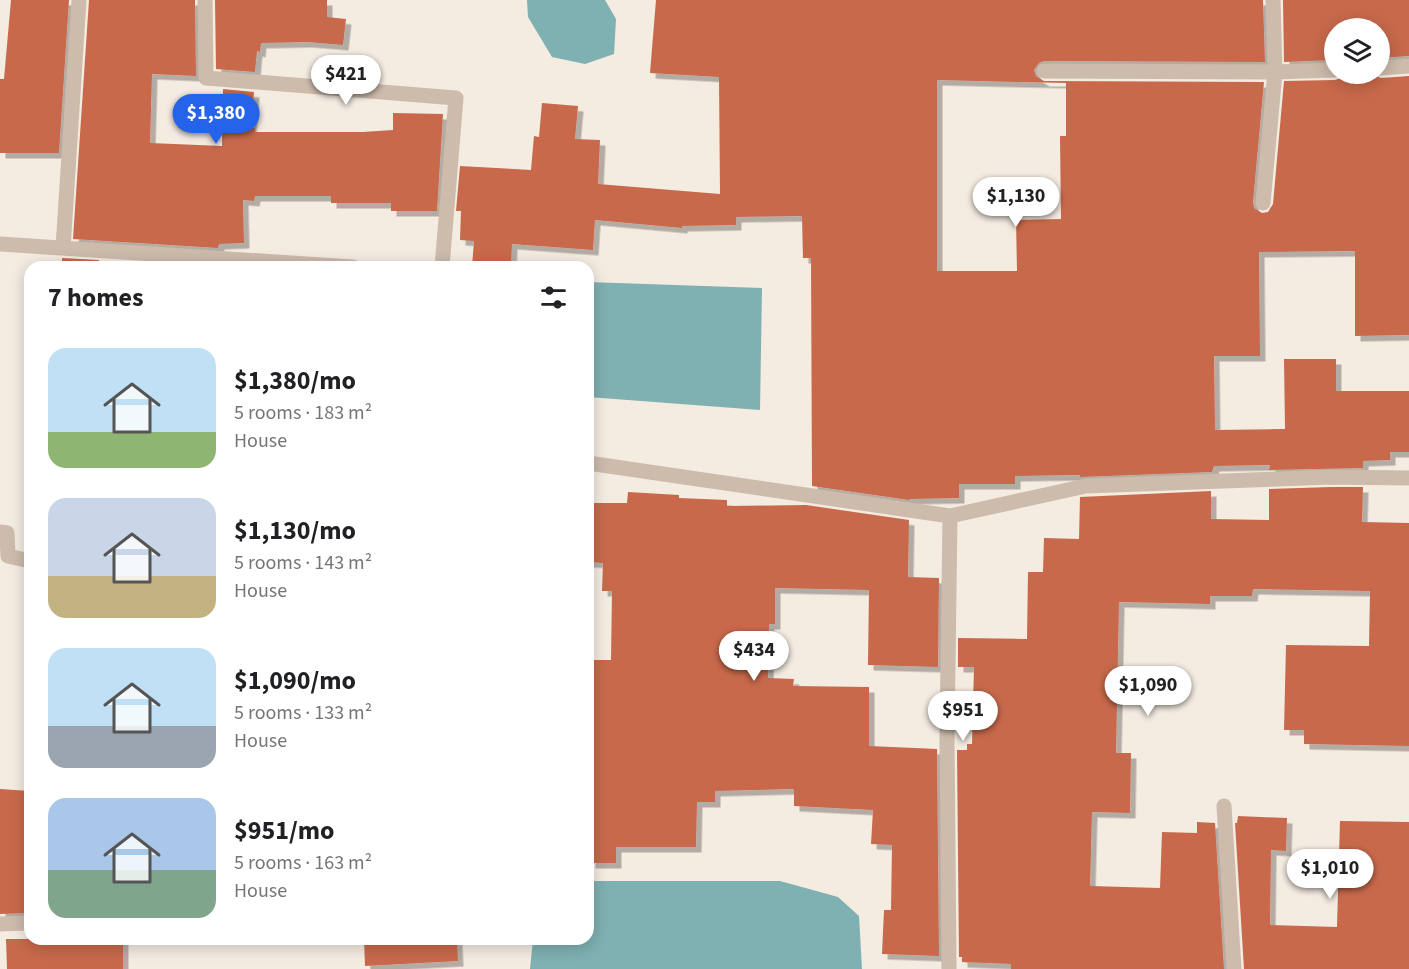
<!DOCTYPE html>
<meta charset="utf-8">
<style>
body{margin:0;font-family:"Source Sans 3",sans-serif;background:#f2f2f2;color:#202124;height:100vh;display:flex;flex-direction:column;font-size:22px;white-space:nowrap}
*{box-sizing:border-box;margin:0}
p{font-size:20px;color:#757577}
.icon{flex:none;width:33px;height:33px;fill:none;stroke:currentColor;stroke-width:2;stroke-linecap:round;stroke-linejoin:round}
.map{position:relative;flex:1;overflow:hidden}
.sheet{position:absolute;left:24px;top:261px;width:570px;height:684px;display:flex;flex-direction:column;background:#fff;border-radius:18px;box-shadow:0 3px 15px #0003}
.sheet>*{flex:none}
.tools{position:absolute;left:1324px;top:18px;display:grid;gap:12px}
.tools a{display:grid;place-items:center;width:66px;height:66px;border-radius:50%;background:#fff;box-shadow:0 3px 15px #0003;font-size:30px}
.price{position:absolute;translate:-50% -51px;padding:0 14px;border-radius:21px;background:#fff;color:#222;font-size:20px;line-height:39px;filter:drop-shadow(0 2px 3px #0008)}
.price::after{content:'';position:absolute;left:50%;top:36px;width:18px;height:14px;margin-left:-9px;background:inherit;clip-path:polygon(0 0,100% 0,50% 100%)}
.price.on{background:#2563eb;color:#fff}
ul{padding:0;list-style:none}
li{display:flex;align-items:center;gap:18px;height:150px;padding:0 24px}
li span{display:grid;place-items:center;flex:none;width:168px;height:120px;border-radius:18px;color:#555}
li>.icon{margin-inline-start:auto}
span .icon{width:72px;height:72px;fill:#fffc;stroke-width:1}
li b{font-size:26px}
h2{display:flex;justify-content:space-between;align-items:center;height:72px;padding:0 24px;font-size:26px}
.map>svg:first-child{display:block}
.water{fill:#7fb0b2}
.building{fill:#c8694b;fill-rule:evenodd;filter:url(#shadow)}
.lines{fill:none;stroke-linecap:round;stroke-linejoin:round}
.minor{stroke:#cdbbac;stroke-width:15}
</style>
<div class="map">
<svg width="1409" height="969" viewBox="0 0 1409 969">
<defs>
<filter id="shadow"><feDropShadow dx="5.5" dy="5.5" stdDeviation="0" flood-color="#0004"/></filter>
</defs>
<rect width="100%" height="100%" fill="#f4ebe1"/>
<!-- water -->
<path class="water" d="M527,0H605L616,19L614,54L585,64L552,57L528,17Z
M588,282L762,288L760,410L588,397Z
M588,881H780L838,897L859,916L862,969H530L533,939H588Z"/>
<!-- building -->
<path class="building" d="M11,0H69L59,153H0V79H4Z
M89,0H195L196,76L152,74L150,143L222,146L223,89L254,92L251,128H255V132H363L393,130V113L443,114L437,211H391V203H331V196H255L254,201L243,200L244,243L219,244L218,248L73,239Z
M215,0H327V17L346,19L343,45L307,42L261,43L260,52L257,51L255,72L216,69Z
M656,0H1263L1265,62L1044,61L1039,63L1034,70L1036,76L1044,81L1264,82L1253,202L1254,208L1262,213L1268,212L1273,204L1284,81L1335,80L1341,78L1344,74H1372L1381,78L1409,76V335L1355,336V251L1259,252L1260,356H1214L1215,430L1285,429L1284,359H1336V391H1409V452H1390V460L1363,461V468L1269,470L1270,465L1214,466L1212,472L1080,477V475L1015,476V484H959V498L909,499V500L812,486L811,258H803L802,216L736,217V225L682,226V228L595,220L593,250L512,244L511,267H472L474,241L460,240L461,211H456L460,166L531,170L534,136L539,137L542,103L578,106L575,139L600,140L598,184L720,194L719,77L650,73ZM937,80L1066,83V136H1060L1061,219L1016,220L1017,271H937Z
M1283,0H1409V56L1380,58V28H1335V60L1284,62Z
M62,258L99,260V267H62Z
M1331,487H1363L1362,522L1409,523V746L1304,744V730H1284L1286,645L1369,646L1370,591L1253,589L1252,596H1210V604L1119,602L1116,753H1131L1130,813L1092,812L1090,886L1160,888L1162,832L1197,833V822L1215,823L1224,969H1011V964L962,962V957H959L957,750H967V744H972L974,667H958V638L1027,639L1028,572H1043L1044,538L1079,539L1080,497L1211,491V519L1269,520V489Z
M628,492L679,495V498L727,500V506L806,505L909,520L908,577L939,578L938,667L868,665L869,590L775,588V624H769L768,678L794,679L793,686L869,687V746L937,749L939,956L882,954L884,910H891L892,845L871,844L873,810L794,806V789L715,791V802H697L696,847H616V863H590L588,660H611L612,591H602L603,563L588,562V503H627Z
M0,789L30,791V913L0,914Z
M1238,816L1287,818L1286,851L1271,850L1270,925L1337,927L1340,821L1409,822V969H1244L1235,823H1237Z
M6,939H123V969H7Z
M364,939H457L458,961L365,966Z"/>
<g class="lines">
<!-- minor -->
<path class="minor" d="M205,0L206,78L456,98L442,267
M1380,68L1409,66
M1044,71L1275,72L1335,70
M1263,203L1275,72L1273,0
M0,244L353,267
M63,248L79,0
M588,463L950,516L1086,486L1331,477L1409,478
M0,532L7,533L8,556L30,561
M1224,806L1234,969
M0,924L30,923
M949,969L947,738L950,516"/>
</g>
</svg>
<div class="tools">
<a><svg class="icon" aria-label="layers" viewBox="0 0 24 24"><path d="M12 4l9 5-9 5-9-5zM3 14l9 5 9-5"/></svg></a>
</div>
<b class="price" style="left:346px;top:106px">$421</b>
<b class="price on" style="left:216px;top:145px">$1,380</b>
<b class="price" style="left:1016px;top:228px">$1,130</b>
<b class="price" style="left:754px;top:682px">$434</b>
<b class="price" style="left:1148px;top:717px">$1,090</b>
<b class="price" style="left:963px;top:742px">$951</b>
<b class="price" style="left:1330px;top:900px">$1,010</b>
<section class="sheet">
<h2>7 homes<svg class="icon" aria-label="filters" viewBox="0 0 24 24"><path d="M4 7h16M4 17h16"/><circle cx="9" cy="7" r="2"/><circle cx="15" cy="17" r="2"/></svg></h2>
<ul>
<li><span style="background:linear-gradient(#bfe0f5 70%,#8fb573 0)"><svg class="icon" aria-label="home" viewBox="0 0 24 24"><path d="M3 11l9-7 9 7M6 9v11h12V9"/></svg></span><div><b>$1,380/mo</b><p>5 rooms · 183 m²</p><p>House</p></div></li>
<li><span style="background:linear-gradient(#c9d6e8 65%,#c2b280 0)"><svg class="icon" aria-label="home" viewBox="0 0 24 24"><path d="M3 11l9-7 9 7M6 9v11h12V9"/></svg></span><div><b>$1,130/mo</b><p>5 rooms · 143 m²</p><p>House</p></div></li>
<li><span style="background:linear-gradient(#bfe0f5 65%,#9aa5b1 0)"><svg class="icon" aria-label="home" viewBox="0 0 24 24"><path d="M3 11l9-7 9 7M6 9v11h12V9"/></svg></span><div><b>$1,090/mo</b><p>5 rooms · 133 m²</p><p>House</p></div></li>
<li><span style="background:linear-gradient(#a9c7e8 60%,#7fa58c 0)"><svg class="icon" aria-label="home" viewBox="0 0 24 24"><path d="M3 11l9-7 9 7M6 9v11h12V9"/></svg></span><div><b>$951/mo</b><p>5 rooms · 163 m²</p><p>House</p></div></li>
</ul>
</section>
</div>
